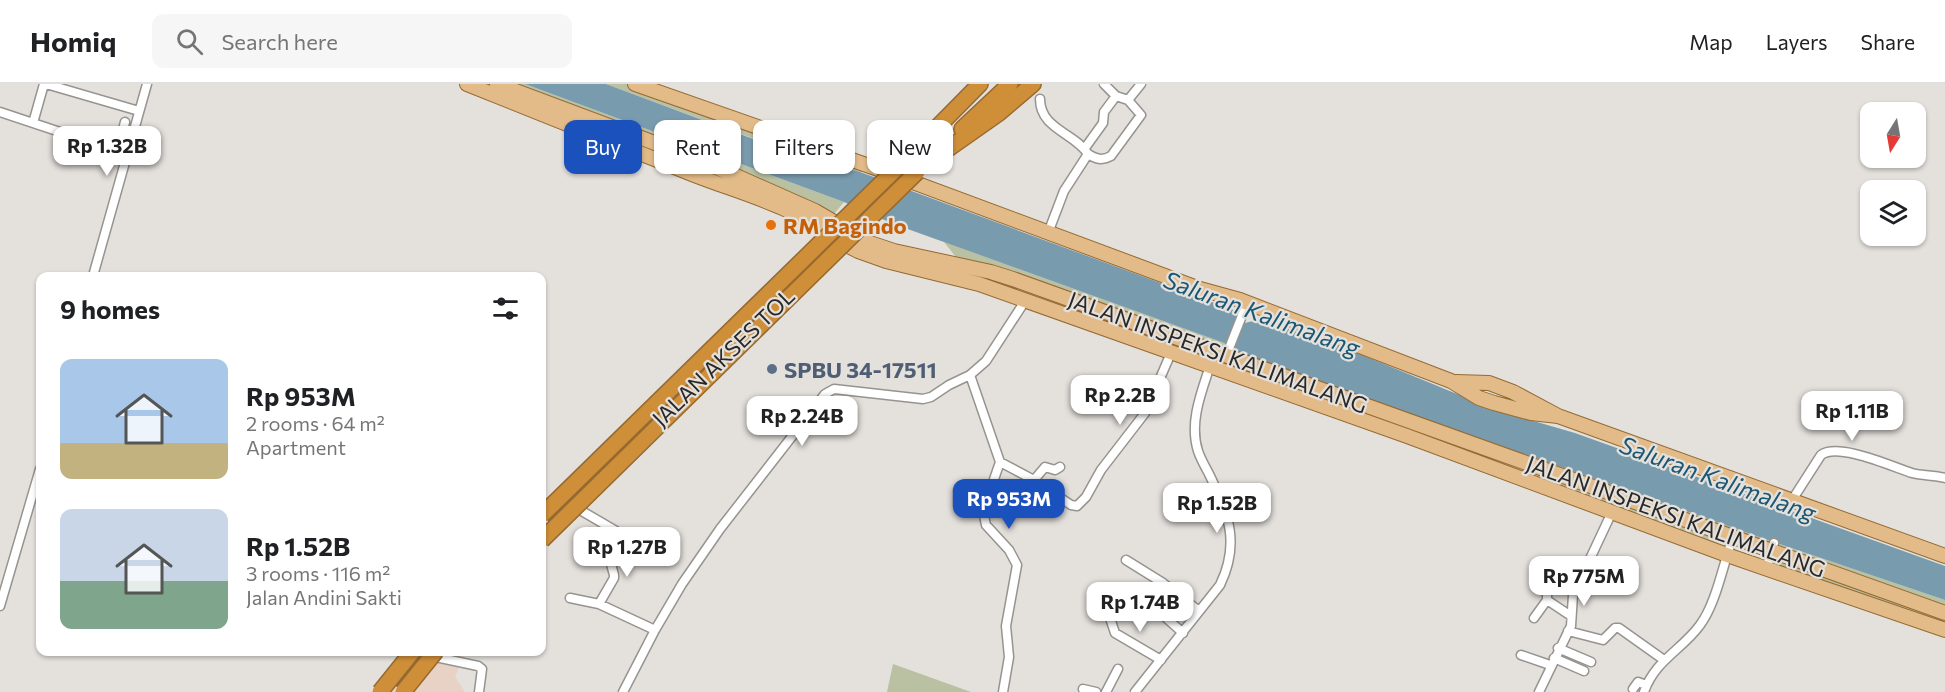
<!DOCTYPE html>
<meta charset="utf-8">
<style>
body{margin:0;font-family:Commissioner,sans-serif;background:#f6f6f6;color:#202124;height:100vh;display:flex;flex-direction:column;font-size:22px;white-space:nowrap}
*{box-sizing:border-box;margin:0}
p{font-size:20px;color:#757577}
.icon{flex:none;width:33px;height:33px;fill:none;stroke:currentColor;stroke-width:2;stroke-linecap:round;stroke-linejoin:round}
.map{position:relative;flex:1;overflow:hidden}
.panel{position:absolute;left:36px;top:188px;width:510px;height:384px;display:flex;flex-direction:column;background:#fff;border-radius:12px;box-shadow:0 2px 4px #0004}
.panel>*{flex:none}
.guide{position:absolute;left:564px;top:36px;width:570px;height:54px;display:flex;gap:12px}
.needle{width:39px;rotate:191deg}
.tools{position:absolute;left:1860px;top:18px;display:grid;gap:12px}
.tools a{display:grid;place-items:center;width:66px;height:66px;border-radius:12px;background:#fff;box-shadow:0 2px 4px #0004;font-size:30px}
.price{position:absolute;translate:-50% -51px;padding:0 14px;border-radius:12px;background:#fff;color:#222;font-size:20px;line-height:39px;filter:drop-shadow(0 2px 3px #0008)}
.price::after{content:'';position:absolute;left:50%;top:36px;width:18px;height:14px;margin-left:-9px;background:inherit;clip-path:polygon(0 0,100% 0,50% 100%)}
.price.active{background:#1b51bd;color:#fff}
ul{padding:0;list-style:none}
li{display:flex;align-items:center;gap:18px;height:150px;padding:0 24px}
li span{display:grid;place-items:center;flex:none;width:168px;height:120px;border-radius:12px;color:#555}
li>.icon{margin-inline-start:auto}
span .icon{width:72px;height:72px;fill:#fffc;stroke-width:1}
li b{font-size:26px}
h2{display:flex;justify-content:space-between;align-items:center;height:72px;padding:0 24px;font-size:26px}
.tag{padding:0 21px;border-radius:12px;background:#fff;box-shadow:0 2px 4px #0004;font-size:21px;line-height:54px}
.tag.active{background:#1b51bd;color:#fff}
header{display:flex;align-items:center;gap:36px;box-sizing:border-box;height:84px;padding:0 30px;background:#fff;border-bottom:2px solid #e0e0e0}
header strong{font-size:28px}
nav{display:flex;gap:33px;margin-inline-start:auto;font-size:21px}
.search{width:420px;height:54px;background:#f6f6f6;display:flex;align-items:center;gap:15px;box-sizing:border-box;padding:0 21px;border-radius:12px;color:#757577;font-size:22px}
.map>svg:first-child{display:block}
.commercial{fill:#e8d2c6}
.green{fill:#bac0a2}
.water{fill:#799bae}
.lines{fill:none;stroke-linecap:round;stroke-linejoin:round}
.street-casing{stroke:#97938f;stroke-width:11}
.primary-casing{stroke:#956a32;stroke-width:16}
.highway-casing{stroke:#956a32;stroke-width:18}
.street{stroke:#fff;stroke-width:8}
.primary{stroke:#e2bb88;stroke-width:14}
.highway{stroke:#cf8e38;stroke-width:15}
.highway-bridge-casing{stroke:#956a32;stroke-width:18;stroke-linecap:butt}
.highway-bridge{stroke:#cf8e38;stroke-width:15}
.food-dot{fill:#e8710a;stroke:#e4e0dc;stroke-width:2}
.service-dot{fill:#5c6f8a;stroke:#e4e0dc;stroke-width:2}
.labels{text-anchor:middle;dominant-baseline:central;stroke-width:4.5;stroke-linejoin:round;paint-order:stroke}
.food-label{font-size:22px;font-weight:bold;fill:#c56008;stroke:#e4e0dc;text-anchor:start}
.street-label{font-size:22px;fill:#292826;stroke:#e4e0dc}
.service-label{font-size:22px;font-weight:bold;fill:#4e5e75;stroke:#e4e0dc;text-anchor:start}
.water-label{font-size:24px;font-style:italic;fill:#1a5774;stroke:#e4e0dc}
</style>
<header>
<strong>Homiq</strong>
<div class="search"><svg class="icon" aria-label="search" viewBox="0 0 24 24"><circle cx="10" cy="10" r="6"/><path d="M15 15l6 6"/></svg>Search here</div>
<nav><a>Map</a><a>Layers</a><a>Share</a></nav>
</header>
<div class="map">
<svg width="1945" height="608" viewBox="0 0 1945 608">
<rect width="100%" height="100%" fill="#e4e0dc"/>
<!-- commercial -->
<path class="commercial" d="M409,567H466L455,593L465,608H378Z"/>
<!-- green -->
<path class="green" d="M467,0H525L844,118L830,135L616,45L611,57Z
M606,0H636L875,84L860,88L784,66Z
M944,158L1230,261L1241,270L1762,454L1945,516V546L1766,485L1770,466L1731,451L1727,471L961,194L963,182Z
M893,580L971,608H887Z"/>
<!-- water -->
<path class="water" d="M525,0H606L783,66L860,88L1239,228L1237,236L1245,239L1261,235L1350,266L1496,326L1575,349L1945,482V516L1762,454L1241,270L1230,261L891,139L844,118Z"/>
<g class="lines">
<!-- street casing -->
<g class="street-casing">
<path id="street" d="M46,0L139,27
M1040,15C1040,45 1075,49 1088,70L1064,107L1048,149
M1128,16L1141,0
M0,28L111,65C121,61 122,48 125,38
M33,39L44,0
M1085,64L1103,39L1104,28L1116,12
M1088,70C1096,75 1102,77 1111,72L1141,31L1128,16L1116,12L1104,0
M93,192L147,0
M1226,272L1247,219
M970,291L1000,378L983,427L986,441L1009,466L1017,481L1006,542L1009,573L1003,608
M1000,378L1034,396L1071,421L1077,422L1086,413L1101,386L1145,329L1171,269
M1034,396L1045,383L1055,386L1060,383
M563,416L616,447L620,451L611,480L614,491V494L599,520
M1787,424L1821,371C1838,358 1893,383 1912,389C1923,392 1934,391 1945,394
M1126,476L1163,499L1199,527
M1766,485L1774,459
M1163,499L1164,532L1183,549
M1547,502V516L1571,532
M570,514L599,520L655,546
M0,522L40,385
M1108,528L1115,549L1161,576
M1534,534L1547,516
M1568,547L1603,556L1615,544H1619L1664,576
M1558,564L1591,578
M1521,571L1550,581
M431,572L478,582L482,585L479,608
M1554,574L1584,587
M1083,605L1096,608
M1633,605L1638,598L1646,601
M623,608L655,546L682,500L720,445L825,310L834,305L923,315L931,313L949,301L970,291L986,277L1025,217
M1106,608L1118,585
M1135,608L1220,501C1240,460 1229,431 1210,392C1206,384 1201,376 1198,367C1189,339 1201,309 1210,282
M1539,608L1571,542L1573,511L1612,428
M1644,608C1655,576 1682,566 1700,541C1715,521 1722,486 1730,462V451"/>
</g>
<!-- primary casing -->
<g class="primary-casing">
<path id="primary" d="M467,0C542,30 617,60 692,90C740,109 791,121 833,153
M497,0L700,76L815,127L870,159L894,167L991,188L1013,195L1945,529
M635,0L875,84L1200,205L1240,216L1451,297L1479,314L1494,319L1531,329L1558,332
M841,158L858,167L886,177L979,200L1407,352L1727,471L1945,546
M1456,298L1489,299L1513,308L1558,332L1945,472"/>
</g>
<!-- highway casing -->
<g class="highway-casing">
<path id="highway" d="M962,45L1010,0
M902,79L980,0
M925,81L999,29L1033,0"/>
</g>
<!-- street -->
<use href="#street" class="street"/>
<!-- primary -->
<use href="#primary" class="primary"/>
<!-- highway -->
<use href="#highway" class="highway"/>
<!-- highway-bridge casing -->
<g class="highway-bridge-casing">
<path id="highway-bridge" d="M542,431L902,79
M542,456L917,88
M380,608L413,567
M403,608L436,567"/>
</g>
<!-- highway-bridge -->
<use href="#highway-bridge" class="highway-bridge"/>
</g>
<!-- markers -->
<circle class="food-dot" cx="771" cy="141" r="6"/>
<circle class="service-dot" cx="772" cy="285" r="6"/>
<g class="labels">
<!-- food labels -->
<g class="food-label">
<text x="783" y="141">RM Bagindo</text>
</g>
<!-- street labels -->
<g class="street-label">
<text transform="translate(1218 268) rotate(20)">JALAN INSPEKSI KALIMALANG</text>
<text transform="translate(723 273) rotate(-44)">JALAN AKSES TOL</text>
<text transform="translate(1676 432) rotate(20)">JALAN INSPEKSI KALIMALANG</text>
</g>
<!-- service labels -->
<g class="service-label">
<text x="784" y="285">SPBU 34-17511</text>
</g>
<!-- water labels -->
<g class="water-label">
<text transform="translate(1262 229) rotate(20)">Saluran Kalimalang</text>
<text transform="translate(1718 394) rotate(20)">Saluran Kalimalang</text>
</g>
</g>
</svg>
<div class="tools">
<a><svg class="needle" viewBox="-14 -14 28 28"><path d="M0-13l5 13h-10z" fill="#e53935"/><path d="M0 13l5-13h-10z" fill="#757577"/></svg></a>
<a><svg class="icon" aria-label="layers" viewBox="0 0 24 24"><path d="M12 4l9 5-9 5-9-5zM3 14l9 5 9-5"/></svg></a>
</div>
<b class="price" style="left:107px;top:93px">Rp 1.32B</b>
<b class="price" style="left:1120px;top:342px">Rp 2.2B</b>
<b class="price" style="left:1852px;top:358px">Rp 1.11B</b>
<b class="price" style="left:802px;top:363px">Rp 2.24B</b>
<b class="price active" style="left:1009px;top:446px">Rp 953M</b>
<b class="price" style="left:1217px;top:450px">Rp 1.52B</b>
<b class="price" style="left:627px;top:494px">Rp 1.27B</b>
<b class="price" style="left:1584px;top:523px">Rp 775M</b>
<b class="price" style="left:1140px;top:549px">Rp 1.74B</b>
<div class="guide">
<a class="tag active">Buy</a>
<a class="tag">Rent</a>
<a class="tag">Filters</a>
<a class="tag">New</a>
</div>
<section class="panel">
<h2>9 homes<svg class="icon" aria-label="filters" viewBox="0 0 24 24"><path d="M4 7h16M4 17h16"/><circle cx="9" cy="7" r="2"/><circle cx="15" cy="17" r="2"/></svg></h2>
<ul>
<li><span style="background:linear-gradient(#a9c7e8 70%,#c2b280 0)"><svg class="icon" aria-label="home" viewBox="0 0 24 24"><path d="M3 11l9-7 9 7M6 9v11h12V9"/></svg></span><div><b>Rp 953M</b><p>2 rooms · 64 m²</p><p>Apartment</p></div></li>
<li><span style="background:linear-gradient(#c9d6e8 60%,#7fa58c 0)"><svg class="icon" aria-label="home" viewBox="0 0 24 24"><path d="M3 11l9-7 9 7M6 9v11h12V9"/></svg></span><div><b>Rp 1.52B</b><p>3 rooms · 116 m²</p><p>Jalan Andini Sakti</p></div></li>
</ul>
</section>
</div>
